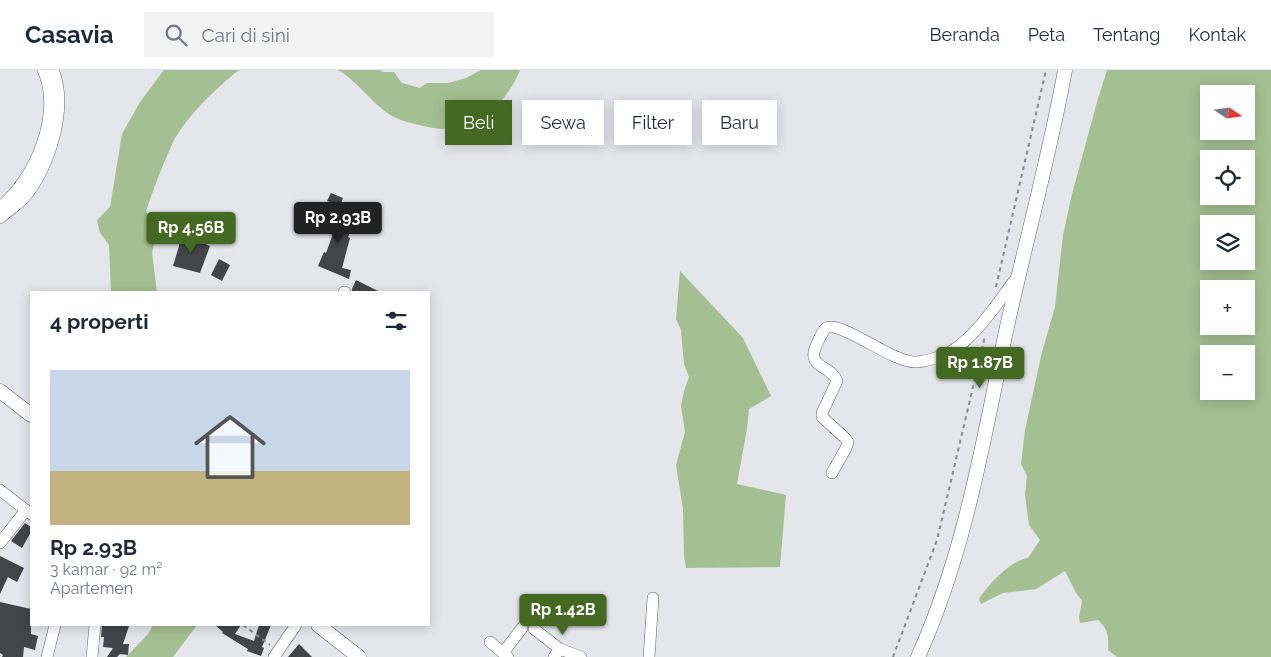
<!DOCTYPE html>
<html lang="id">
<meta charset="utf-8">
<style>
body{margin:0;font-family:Raleway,sans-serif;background:#f2f2f3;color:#1f2937;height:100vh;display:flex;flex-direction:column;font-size:19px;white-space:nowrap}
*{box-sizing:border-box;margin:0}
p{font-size:16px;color:#747a83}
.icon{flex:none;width:28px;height:28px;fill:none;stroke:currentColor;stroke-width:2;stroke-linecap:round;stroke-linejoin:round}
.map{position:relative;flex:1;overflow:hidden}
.sheet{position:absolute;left:30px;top:221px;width:400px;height:335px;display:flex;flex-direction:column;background:#fff;border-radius:0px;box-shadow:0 2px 12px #0003}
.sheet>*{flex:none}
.banner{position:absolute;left:445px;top:30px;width:475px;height:45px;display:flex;gap:10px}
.needle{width:32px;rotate:103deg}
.controls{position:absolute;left:1200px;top:15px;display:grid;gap:10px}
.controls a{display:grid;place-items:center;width:55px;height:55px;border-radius:0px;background:#fff;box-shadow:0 2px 12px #0003;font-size:25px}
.price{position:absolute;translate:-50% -42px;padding:0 11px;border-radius:5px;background:#446923;color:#fff;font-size:16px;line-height:32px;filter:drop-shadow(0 1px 2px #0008)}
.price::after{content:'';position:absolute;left:50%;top:30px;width:15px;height:11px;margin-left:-8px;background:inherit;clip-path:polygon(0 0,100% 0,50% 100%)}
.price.current{background:#222;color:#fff}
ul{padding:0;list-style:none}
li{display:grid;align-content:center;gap:10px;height:265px;padding:0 20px}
li span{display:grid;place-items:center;height:155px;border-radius:0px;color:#555}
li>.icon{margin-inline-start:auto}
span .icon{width:90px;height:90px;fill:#fffc;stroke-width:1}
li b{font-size:21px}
h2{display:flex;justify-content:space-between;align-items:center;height:60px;padding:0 20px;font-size:21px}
.pill{padding:0 18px;border-radius:0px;background:#fff;box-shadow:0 2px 12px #0003;font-size:18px;line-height:45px}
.pill.current{background:#446923;color:#fff}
header{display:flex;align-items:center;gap:30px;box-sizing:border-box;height:70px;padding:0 25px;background:#fff;border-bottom:1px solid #e0e1e3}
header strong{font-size:24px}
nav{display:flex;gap:28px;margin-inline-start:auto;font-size:18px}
.search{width:350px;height:45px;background:#f2f2f3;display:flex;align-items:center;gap:12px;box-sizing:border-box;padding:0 18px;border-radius:0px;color:#747a83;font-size:19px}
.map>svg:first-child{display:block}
.water{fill:#a4bf91;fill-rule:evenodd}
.building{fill:#434549}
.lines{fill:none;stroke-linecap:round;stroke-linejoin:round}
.minor-casing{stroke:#636469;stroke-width:12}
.tertiary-casing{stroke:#636469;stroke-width:15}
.path{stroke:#898b8e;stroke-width:2;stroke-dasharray:4 4;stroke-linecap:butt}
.minor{stroke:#fff;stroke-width:11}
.tertiary{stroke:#fff;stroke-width:14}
</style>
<header>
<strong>Casavia</strong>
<div class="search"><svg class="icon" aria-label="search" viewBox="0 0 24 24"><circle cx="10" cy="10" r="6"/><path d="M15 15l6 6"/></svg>Cari di sini</div>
<nav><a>Beranda</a><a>Peta</a><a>Tentang</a><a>Kontak</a></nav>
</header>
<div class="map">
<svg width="1271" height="587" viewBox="0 0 1271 587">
<rect width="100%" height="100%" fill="#e4e6eb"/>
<!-- water -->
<path class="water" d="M164,0H239C217,17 186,47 173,72C163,94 154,117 146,141L157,162L152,183L157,222H111L109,175L100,163L97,150L110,137L122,64L140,32Z
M338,0H380L383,2H394L402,13L420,18L427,13H448L466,8L481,0H520C508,30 483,55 450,59C440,60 429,57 419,55C411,53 402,51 394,47C372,35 359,12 338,0Z
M1107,0H1271V587H1117L1108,580C1109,567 1108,559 1098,550L1080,553L1079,547L1082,531L1076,523L1065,501L1036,519L1003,523L981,534L979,529C988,515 1011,490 1028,488L1040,470L1029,455L1027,440L1025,424L1027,406L1021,394L1025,360L1042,282L1055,237L1063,165L1072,124L1097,32ZM1209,24H1246V61H1209ZM1209,89H1246V126H1209ZM1209,154H1246V191H1209ZM1209,219H1246V256H1209ZM1209,284H1246V321H1209Z
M680,201L743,268L771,326L749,339L747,359L737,414L786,425L780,497L686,498L684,487L683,439L676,395L685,362L681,336L684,321L689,307L684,294L681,260L676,249Z
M153,555H197L173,587H126L148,564Z"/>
<!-- building -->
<path class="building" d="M331,123L343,128L340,136L327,131Z
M344,138L358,144L348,167L350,168L342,198L351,200L349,209L318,196L324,182L326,183L334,161L322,157L325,149L337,153Z
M181,162L192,165L191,168L210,176L200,203L173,196L179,176Z
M219,189L230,195L222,211L211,205Z
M356,210L380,222H352V219Z
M25,453L31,457V462L22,478L11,471Z
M0,486L24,498L17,512L8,507L0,524Z
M0,532L31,539V564L38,566L35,580L24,577L23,587H2L3,585L0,583Z
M102,555L129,556L123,574H129L128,585L120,584L117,587H107L113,578L103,577L104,567H101Z
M215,555H241L235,564L254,571L259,555H271L262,577L264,578L261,586L247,581L248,579L222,563L223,562Z
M299,574L312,587H288Z"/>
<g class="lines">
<!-- minor casing -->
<g class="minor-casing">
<path id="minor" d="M0,137C35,109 63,43 43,0
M0,148C8,141 17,135 24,128C49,98 69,38 53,0
M344,222H345
M832,403L846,378L848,372L845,368L822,347V343L837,311C831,295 806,298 816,276C819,270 821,263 826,258C840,249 893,294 917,292C928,291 940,287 950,282C977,266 998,232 1017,207
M0,420L31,444
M0,473L26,440
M534,559L560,579
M490,572L508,587
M503,583L522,558
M47,587L55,555
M92,587L95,555
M274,587L296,555
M554,587L560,579L581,587
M649,587L653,528"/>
</g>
<!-- tertiary casing -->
<g class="tertiary-casing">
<path id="tertiary" d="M0,321L31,345
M318,555L359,587
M918,587C964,485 983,374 1005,266C1024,177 1049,89 1065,0"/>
</g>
<!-- path -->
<path class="path" d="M996,217L1046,0
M243,555L270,575
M893,587L937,470L985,266"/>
<!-- minor -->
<use href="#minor" class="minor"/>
<!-- tertiary -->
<use href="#tertiary" class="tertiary"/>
</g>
</svg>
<div class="controls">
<a><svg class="needle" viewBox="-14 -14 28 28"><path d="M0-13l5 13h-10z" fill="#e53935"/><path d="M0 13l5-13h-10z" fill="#747a83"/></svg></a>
<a><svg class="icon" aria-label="locate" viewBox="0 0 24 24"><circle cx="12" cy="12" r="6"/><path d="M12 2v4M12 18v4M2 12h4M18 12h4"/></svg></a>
<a><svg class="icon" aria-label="layers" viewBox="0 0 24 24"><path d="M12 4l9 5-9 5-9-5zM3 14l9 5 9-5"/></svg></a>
<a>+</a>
<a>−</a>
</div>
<b class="price current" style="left:338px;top:174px">Rp 2.93B</b>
<b class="price" style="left:191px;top:184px">Rp 4.56B</b>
<b class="price" style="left:980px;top:319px">Rp 1.87B</b>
<b class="price" style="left:563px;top:566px">Rp 1.42B</b>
<div class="banner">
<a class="pill current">Beli</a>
<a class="pill">Sewa</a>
<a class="pill">Filter</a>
<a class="pill">Baru</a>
</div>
<section class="sheet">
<h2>4 properti<svg class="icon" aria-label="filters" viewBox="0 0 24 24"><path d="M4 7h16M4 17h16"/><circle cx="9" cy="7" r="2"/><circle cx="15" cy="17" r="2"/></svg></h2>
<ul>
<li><span style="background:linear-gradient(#c9d6e8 65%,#c2b280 0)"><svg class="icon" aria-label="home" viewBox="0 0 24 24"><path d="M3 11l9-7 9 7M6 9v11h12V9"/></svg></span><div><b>Rp 2.93B</b><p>3 kamar · 92 m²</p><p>Apartemen</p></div></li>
</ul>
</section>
</div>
